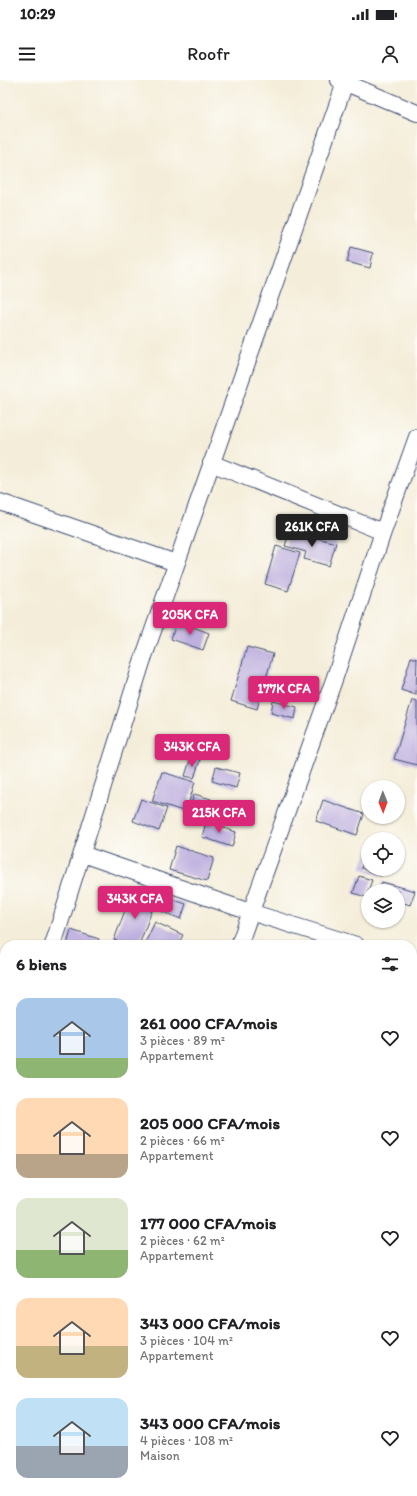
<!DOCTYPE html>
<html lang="fr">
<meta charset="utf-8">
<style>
body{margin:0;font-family:Itim,sans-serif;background:#f6f6f6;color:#202124;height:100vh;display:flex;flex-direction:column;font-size:15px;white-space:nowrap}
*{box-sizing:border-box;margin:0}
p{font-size:13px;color:#757577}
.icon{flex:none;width:22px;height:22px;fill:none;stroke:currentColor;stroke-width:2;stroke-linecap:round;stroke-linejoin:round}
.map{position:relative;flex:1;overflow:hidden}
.sheet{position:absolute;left:0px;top:860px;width:417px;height:556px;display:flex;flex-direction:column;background:#fff;border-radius:16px 16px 0 0;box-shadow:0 1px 3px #0004}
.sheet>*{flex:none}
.needle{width:26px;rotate:179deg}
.fabs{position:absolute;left:361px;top:700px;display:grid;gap:8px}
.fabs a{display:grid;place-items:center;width:44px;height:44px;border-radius:50%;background:#fff;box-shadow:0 1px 3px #0004;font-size:20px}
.price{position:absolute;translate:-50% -34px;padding:0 9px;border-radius:4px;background:#db2777;color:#fff;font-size:13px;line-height:26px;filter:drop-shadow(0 1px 2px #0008)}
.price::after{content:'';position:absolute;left:50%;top:24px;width:12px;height:9px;margin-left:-6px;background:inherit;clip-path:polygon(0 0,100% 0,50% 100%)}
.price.on{background:#222;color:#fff}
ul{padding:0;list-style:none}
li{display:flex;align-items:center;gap:12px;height:100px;padding:0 16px}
li span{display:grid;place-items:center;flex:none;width:112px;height:80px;border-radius:12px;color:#555}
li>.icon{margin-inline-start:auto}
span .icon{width:48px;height:48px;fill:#fffc;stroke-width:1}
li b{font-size:17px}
h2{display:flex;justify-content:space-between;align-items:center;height:48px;padding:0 16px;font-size:17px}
.status{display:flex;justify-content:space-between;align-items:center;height:28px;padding:0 20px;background:#fff;direction:ltr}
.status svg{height:11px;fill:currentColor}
header{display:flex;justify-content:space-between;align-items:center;height:52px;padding:0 16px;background:#fff;font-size:18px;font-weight:600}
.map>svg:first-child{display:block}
.building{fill:#bfb1df}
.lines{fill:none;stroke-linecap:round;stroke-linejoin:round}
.minor-casing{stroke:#3c4c70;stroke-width:18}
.minor{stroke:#fff;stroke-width:16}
</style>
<div class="status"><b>10:29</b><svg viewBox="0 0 49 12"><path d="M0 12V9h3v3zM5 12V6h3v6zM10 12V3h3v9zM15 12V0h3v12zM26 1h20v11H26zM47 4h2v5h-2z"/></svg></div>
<header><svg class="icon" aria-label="menu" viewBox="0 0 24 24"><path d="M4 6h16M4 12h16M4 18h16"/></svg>Roofr<svg class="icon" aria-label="person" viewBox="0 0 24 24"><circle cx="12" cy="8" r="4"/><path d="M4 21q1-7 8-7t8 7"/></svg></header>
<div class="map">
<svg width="417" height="1416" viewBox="0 0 417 1416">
<rect width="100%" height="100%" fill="#fdfcf7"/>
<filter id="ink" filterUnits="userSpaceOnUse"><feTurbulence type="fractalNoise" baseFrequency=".025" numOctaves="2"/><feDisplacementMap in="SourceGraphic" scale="8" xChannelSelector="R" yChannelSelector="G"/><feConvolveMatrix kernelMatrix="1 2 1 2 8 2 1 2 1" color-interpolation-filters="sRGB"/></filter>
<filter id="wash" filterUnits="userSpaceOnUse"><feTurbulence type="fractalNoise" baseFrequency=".012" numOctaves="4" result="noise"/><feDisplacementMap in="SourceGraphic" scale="16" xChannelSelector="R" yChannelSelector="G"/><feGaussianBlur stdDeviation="0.9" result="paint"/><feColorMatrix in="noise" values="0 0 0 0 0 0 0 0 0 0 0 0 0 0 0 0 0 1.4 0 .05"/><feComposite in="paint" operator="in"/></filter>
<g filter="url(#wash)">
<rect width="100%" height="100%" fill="#f4edd9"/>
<g id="blocks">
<!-- building -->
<path class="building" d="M351,167L373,173L370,188L347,182Z
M290,451L336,463L329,486L304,479L306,472L285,466Z
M276,466L300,473L288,511L265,504Z
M177,541L209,553L203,570L171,559Z
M247,567L273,574L257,629L231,621Z
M411,577L417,579L416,615L401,610Z
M412,620L417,621V685L394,679Z
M273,621L297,627L295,639L271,633Z
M191,677L200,680L194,698L185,696Z
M216,687L240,693L236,708L212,701Z
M162,692L195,702L186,732L152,721Z
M194,714L211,719L205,737L189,733Z
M141,719L167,728L159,751L133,741Z
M323,720L364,734L357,755L316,741Z
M206,742L236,752L232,767L202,757Z
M176,766L214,778L207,801L169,790Z
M368,771V789H384L381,796L361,788Z
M359,796L372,800L366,817L353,813Z
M382,802L415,811L410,825L398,821V811H379Z
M132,812L156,820L139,865H127L114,860Z
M166,817L186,824L181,839L161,831Z
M155,842L183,855L178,865H144Z
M71,850L99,859L97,865H67Z
M412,967L417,969V987L412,985Z
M412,1014L417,1015V1033L412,1031Z
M412,1040L417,1042V1066L412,1064Z
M5,1068V1083L0,1081Z
M412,1076L417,1077V1094L412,1093Z
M3,1194L5,1195V1236L0,1235L4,1224L0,1223V1205Z
M412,1220L417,1221L412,1236Z
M417,1231V1245L413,1244Z
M0,1240L5,1242V1264L0,1262Z
M0,1329L4,1330L0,1343Z
M3,1364L5,1365V1387L0,1385V1371Z
M0,1401L5,1403V1411H26L31,1413L30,1416H0Z
M76,1411H129L144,1416H74Z
M156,1411H179L177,1416H154Z
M302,1411H346L345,1416H300Z"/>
</g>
</g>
<g filter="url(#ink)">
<use href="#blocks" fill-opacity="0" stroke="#3c4c70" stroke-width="1"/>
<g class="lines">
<!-- minor casing -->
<g class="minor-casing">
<path id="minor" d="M339,0L417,33
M211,383L383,452
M0,422L176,483
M82,774L250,832L356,865
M53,865L142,582L346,0
M239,865L335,597L383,452L417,357
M412,909L417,894
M0,1027L5,1012
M0,1162L5,1164
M412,1297L417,1298
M54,1416L56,1411
M259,1416L260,1411"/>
</g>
<!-- minor -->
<use href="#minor" class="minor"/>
</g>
</g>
</svg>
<div class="fabs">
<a><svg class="needle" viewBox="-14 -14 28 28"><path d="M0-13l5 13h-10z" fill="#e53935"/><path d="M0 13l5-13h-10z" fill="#757577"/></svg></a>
<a><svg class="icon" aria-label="locate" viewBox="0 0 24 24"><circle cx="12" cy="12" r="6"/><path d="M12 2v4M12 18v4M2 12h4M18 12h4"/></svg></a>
<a><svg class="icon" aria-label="layers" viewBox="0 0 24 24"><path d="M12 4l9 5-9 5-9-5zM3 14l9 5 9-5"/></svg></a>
</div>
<b class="price on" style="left:312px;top:468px">261K CFA</b>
<b class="price" style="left:190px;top:556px">205K CFA</b>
<b class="price" style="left:284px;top:630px">177K CFA</b>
<b class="price" style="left:192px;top:688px">343K CFA</b>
<b class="price" style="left:219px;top:754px">215K CFA</b>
<b class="price" style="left:135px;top:840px">343K CFA</b>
<section class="sheet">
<h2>6 biens<svg class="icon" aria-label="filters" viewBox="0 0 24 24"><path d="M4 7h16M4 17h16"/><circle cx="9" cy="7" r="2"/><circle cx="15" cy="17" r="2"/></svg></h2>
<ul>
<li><span style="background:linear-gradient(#a9c7e8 75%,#8fb573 0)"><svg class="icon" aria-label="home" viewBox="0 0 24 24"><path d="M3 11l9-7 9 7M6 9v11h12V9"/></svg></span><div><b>261 000 CFA/mois</b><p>3 pièces · 89 m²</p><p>Appartement</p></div><svg class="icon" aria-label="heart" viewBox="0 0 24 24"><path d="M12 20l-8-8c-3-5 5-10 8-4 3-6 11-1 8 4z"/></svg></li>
<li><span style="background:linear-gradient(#ffd9b3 70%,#b9a48a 0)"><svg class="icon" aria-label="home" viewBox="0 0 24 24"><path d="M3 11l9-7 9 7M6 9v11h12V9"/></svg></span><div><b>205 000 CFA/mois</b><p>2 pièces · 66 m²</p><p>Appartement</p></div><svg class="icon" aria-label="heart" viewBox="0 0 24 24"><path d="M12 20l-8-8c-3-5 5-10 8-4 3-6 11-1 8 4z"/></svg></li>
<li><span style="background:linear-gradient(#dfe7d0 65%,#8fb573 0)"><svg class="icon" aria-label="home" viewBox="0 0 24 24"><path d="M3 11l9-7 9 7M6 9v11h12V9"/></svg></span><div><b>177 000 CFA/mois</b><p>2 pièces · 62 m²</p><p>Appartement</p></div><svg class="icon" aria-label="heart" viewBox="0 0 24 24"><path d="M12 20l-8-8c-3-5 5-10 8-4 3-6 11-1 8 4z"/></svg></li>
<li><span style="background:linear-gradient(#ffd9b3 60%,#c2b280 0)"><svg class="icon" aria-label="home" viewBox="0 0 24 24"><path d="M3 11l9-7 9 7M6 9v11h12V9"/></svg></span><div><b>343 000 CFA/mois</b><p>3 pièces · 104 m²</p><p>Appartement</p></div><svg class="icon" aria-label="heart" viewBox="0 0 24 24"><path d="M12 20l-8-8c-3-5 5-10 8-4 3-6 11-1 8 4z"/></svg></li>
<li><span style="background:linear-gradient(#bfe0f5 60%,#9aa5b1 0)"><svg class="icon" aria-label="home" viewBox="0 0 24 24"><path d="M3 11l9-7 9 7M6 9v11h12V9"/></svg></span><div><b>343 000 CFA/mois</b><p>4 pièces · 108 m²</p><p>Maison</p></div><svg class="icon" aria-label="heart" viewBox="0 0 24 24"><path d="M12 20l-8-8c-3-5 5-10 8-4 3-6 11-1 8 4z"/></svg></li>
</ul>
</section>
</div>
